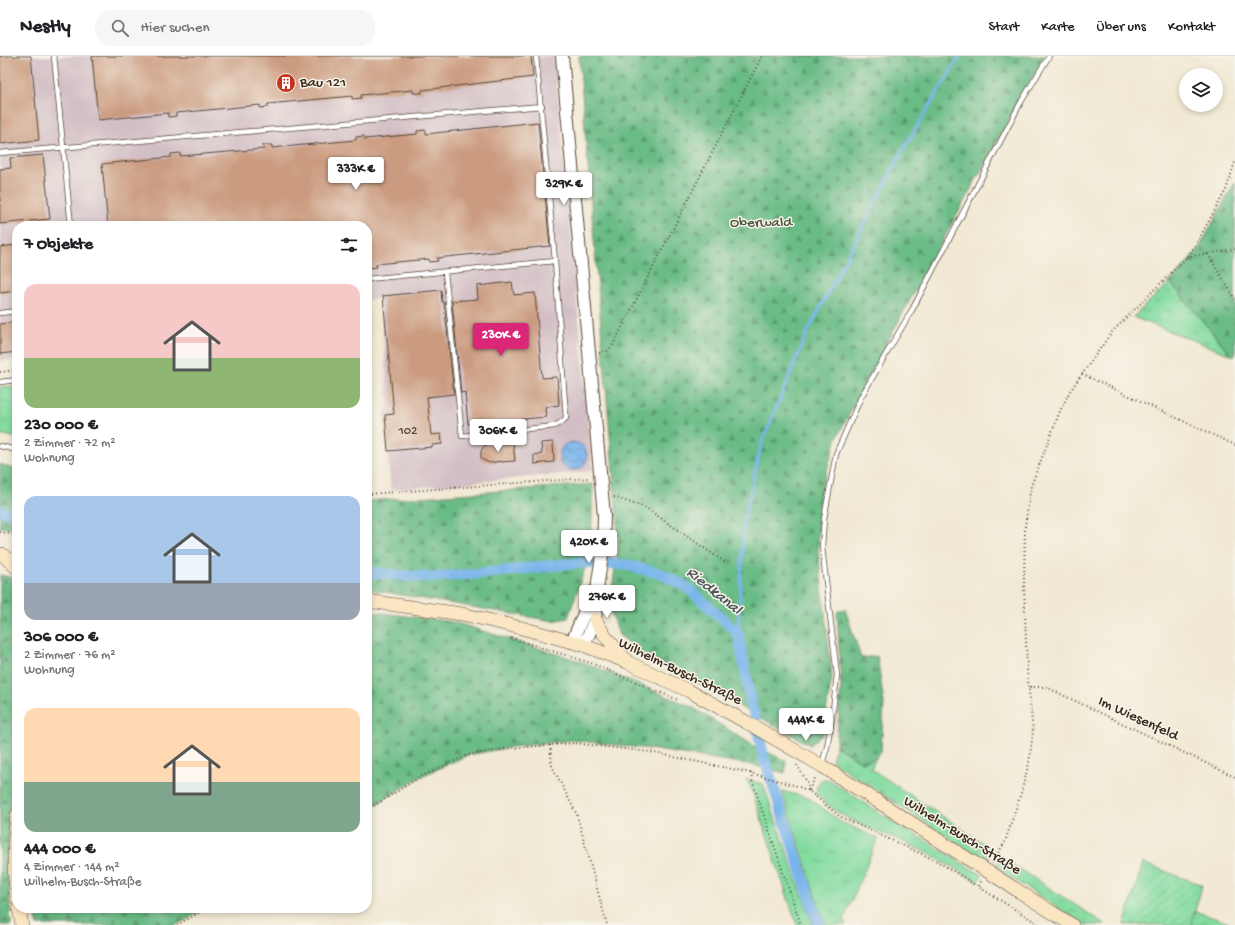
<!DOCTYPE html>
<html lang="de">
<meta charset="utf-8">
<style>
body{margin:0;font-family:"Gochi Hand",sans-serif;background:#f6f6f6;color:#202124;height:100vh;display:flex;flex-direction:column;font-size:15px;white-space:nowrap}
*{box-sizing:border-box;margin:0}
p{font-size:13px;color:#757577}
.icon{flex:none;width:22px;height:22px;fill:none;stroke:currentColor;stroke-width:2;stroke-linecap:round;stroke-linejoin:round}
.map{position:relative;flex:1;overflow:hidden}
.details{position:absolute;left:12px;top:165px;width:360px;height:692px;display:flex;flex-direction:column;background:#fff;border-radius:16px;box-shadow:0 2px 6px #0003}
.details>*{flex:none}
.buttons{position:absolute;left:1179px;top:12px;display:grid;gap:8px}
.buttons a{display:grid;place-items:center;width:44px;height:44px;border-radius:50%;background:#fff;box-shadow:0 2px 6px #0003;font-size:20px}
.price{position:absolute;translate:-50% -34px;padding:0 9px;border-radius:4px;background:#fff;color:#222;font-size:13px;line-height:26px;filter:drop-shadow(0 1px 2px #0008)}
.price::after{content:'';position:absolute;left:50%;top:24px;width:12px;height:9px;margin-left:-6px;background:inherit;clip-path:polygon(0 0,100% 0,50% 100%)}
.price.active{background:#db2777;color:#fff}
ul{padding:0;list-style:none}
li{display:grid;align-content:center;gap:8px;height:212px;padding:0 12px}
li span{display:grid;place-items:center;height:124px;border-radius:12px;color:#555}
li>.icon{margin-inline-start:auto}
span .icon{width:72px;height:72px;fill:#fffc;stroke-width:1}
li b{font-size:17px}
h2{display:flex;justify-content:space-between;align-items:center;height:48px;padding:0 12px;font-size:17px}
header{display:flex;align-items:center;gap:24px;box-sizing:border-box;height:56px;padding:0 20px;background:#fff;border-bottom:1px solid #e0e0e0}
header strong{font-size:19px}
nav{display:flex;gap:22px;margin-inline-start:auto;font-size:14px}
.search{width:280px;height:36px;background:#f6f6f6;display:flex;align-items:center;gap:10px;box-sizing:border-box;padding:0 14px;border-radius:16px;color:#757577;font-size:15px}
.map>svg:first-child{display:block}
.industrial{fill:#d2bec5}
.grass{fill:url(#grass-tufts);stroke:#60835f}
.forest{fill:url(#forest-firs);stroke:#537352}
.garden{fill:url(#garden-furrows);stroke:#60835f}
.water{fill:url(#water-waves);stroke:#5a7084}
.lines{fill:none;stroke-linecap:round;stroke-linejoin:round}
.stream{stroke:#79b5eb;stroke-width:3}
.canal{stroke:#79b5eb;stroke-width:11}
.building{fill:#cb9b80}
.service-casing{stroke:#564739;stroke-width:6}
.tertiary-casing{stroke:#564739;stroke-width:14}
.secondary-casing{stroke:#564739;stroke-width:14}
.path{stroke:#564739;stroke-width:2;stroke-dasharray:1 3;stroke-linecap:butt}
.service{stroke:#fff;stroke-width:4.5}
.tertiary{stroke:#fff;stroke-width:12}
.secondary{stroke:#fbe6c3;stroke-width:13}
.labels{text-anchor:middle;dominant-baseline:central;stroke-width:3;stroke-linejoin:round;paint-order:stroke}
.number-label{font-size:13px;fill:#5f4636}
.poi-label{font-size:15px;fill:#3b2a1e;stroke:#f7f3e8;text-anchor:start}
.park-label{font-size:15px;fill:#4d563e;stroke:#f7f3e8}
.street-label{font-size:15px;fill:#3b2a1e;stroke:#f7f3e8}
.water-label{font-size:16px;font-style:italic;fill:#4e545c;stroke:#f7f3e8}
</style>
<header>
<strong>Nestly</strong>
<div class="search"><svg class="icon" aria-label="search" viewBox="0 0 24 24"><circle cx="10" cy="10" r="6"/><path d="M15 15l6 6"/></svg>Hier suchen</div>
<nav><a>Start</a><a>Karte</a><a>Über uns</a><a>Kontakt</a></nav>
</header>
<div class="map">
<svg width="1235" height="869" viewBox="0 0 1235 869">
<defs>
<pattern id="grass-tufts" width="24" height="20" patternUnits="userSpaceOnUse"><rect width="24" height="20" fill="#84dca0"/><path d="M3 7l-1-3M5 7V3M7 7l1-3M15 17l-1-3M17 17v-4M19 17l1-3" fill="none" stroke="#73bd89"/></pattern>
<pattern id="forest-firs" width="22" height="20" patternUnits="userSpaceOnUse"><rect width="22" height="20" fill="#6bbc86"/><path d="M5 1l3.5 6h-7zM16 11l3.5 6h-7z" fill="#59996d"/></pattern>
<pattern id="garden-furrows" width="10" height="10" patternUnits="userSpaceOnUse"><rect width="10" height="10" fill="#84dca0"/><path d="M-1 1l2-2M0 10L10 0M9 11l2-2" fill="none" stroke="#73bd89"/></pattern>
<pattern id="water-waves" width="16" height="10" patternUnits="userSpaceOnUse"><rect width="16" height="10" fill="#79b5eb"/><path d="M0 5q4-4 8 0t8 0" fill="none" stroke="#6493be"/></pattern>
</defs>
<rect width="100%" height="100%" fill="#f7f3e8"/>
<filter id="ink" filterUnits="userSpaceOnUse"><feTurbulence type="fractalNoise" baseFrequency=".025" numOctaves="2"/><feDisplacementMap in="SourceGraphic" scale="8" xChannelSelector="R" yChannelSelector="G"/><feConvolveMatrix kernelMatrix="1 2 1 2 8 2 1 2 1" color-interpolation-filters="sRGB"/></filter>
<filter id="wash" filterUnits="userSpaceOnUse"><feTurbulence type="fractalNoise" baseFrequency=".012" numOctaves="4" result="noise"/><feDisplacementMap in="SourceGraphic" scale="16" xChannelSelector="R" yChannelSelector="G"/><feGaussianBlur stdDeviation="0.9" result="paint"/><feColorMatrix in="noise" values="0 0 0 0 0 0 0 0 0 0 0 0 0 0 0 0 0 1.4 0 .05"/><feComposite in="paint" operator="in"/></filter>
<g filter="url(#wash)">
<rect width="100%" height="100%" fill="#f1e9d4"/>
<!-- industrial -->
<path class="industrial" d="M0,0H554L593,415L391,434L384,356L389,353L380,242L367,244V170H17V303L0,305Z"/>
<!-- grass -->
<path class="grass" d="M1170,226L1231,299L1133,261Z
M17,330V382L0,378V331Z
M836,690L862,706L876,702L871,713L995,795L989,801L981,803L832,705Z
M746,723L763,728L813,869H797L753,738Z
M828,723L881,758L982,819L978,826C956,813 934,800 911,789C881,775 836,764 816,737L817,730L821,724Z
M782,735L809,742L841,766L878,782L844,863L846,869H826L820,854Z
M1000,800L1106,869H1085L999,814C997,809 996,805 1000,800Z
M1195,855L1234,869H1191Z"/>
<!-- forest -->
<path class="forest" d="M579,0H1044L906,251L837,381L820,437L818,494L832,621L822,679L810,689L641,596L619,579L611,555L612,532L619,490Z
M1235,126V300L1231,299L1170,226L1198,194Z
M0,408L17,414V473L0,471Z
M593,428L591,494L568,562L553,565L367,533V445Z
M0,519L10,521L17,526V712L10,766L7,800L11,869H0Z
M845,553L861,602L877,600L884,647L881,695L876,702L862,706L836,690L841,630L837,556Z
M367,555L454,566L583,606L691,650L754,690L786,705L785,717L747,708L650,693L573,684L512,691L468,699L420,721L367,754Z
M33,852H206L186,864L175,869H38Z"/>
<!-- garden -->
<path class="garden" d="M1143,807L1202,829L1191,869H1124Z"/>
<!-- water -->
<path class="water" d="M559 400a14 14 0 1 1 28 0a14 14 0 1 1-28 0Z"/>
<g class="lines">
<!-- stream -->
<path class="stream" d="M738,577L744,464L761,389L807,277L904,92L960,0"/>
<!-- canal -->
<path class="canal" d="M0,454L17,460
M367,516L407,520L435,521L487,517L575,507H601L626,509L662,518L688,532L738,577L750,642L764,702L819,869"/>
</g>
<g id="blocks">
<!-- building -->
<path class="building" d="M0,0H31L39,84L0,88Z
M92,0H531L533,21L422,34V37H413V34L361,39V42L352,43V40L268,48V51L260,52V49L176,57V60L168,61V57L98,64Z
M538,66L550,190L437,202L438,205L429,206V203L376,208L377,211L368,212L367,209V170H108L102,108L171,101V98L180,97V100L264,93L263,89H272V92L356,84V81L364,80L365,83L417,78V75L426,74V78Z
M43,99L50,163L0,168V113L11,112L10,102Z
M17,189V235L0,237V191Z
M512,226L514,239L535,237L542,322L557,321L559,349L545,351L546,361L468,368L465,336L461,337L452,245L478,243L477,230Z
M441,234L442,246H444L454,338L427,341L431,379L441,378L442,388L432,389V391L388,395L385,359L394,358L383,240Z
M17,266V296L0,298V268Z
M553,386L554,406L534,408V399L542,398L541,387Z
M513,387L515,405L501,406V405L490,407L483,404L481,402V395L485,389Z"/>
</g>
</g>
<g filter="url(#ink)">
<use href="#blocks" fill-opacity="0" stroke="#564739" stroke-width="1"/>
<g class="lines">
<!-- service casing -->
<g class="service-casing">
<path id="service" d="M54,0L71,170
M0,97L542,50
M445,216L462,380L555,370L562,366L566,362L555,205L536,0
M367,223L555,205
M0,257L17,255
M0,326L17,324
M0,390L17,394
M12,500L17,497
M822,708L827,691L832,662L837,619L822,491L824,463L836,398L861,341L912,254L1021,46L1049,0"/>
</g>
<!-- tertiary casing -->
<g class="tertiary-casing">
<path id="tertiary" d="M562,0L604,460L603,493L598,526L595,563L589,578L583,589
M572,586L593,536"/>
</g>
<!-- secondary casing -->
<g class="secondary-casing">
<path id="secondary" d="M2,498L17,512
M367,545L462,558L518,571L583,589L627,606L689,635L746,666L822,710L1072,869
M595,563L605,580L626,604
M17,759C13,787 13,815 17,843
M19,852L22,869"/>
</g>
<!-- path -->
<path class="path" d="M1208,198L1235,243
M1187,201L1235,193
M367,246L369,260
M599,297L607,295L613,289L762,0
M0,316L17,314
M1082,318L1235,389
M367,438L589,422
M614,441L646,452L726,507
M0,476L17,479
M511,582L591,607L678,644
M1030,631H1046L1235,721
M550,689L552,710L577,759L607,869
M797,709L807,726L809,735
M751,717L752,724L801,869
M809,734L816,720
M367,754L420,721L468,699L513,692L574,687L650,696L751,717L797,730L809,735L839,760L937,805L1040,869
M992,807L1005,786L1021,737L1029,707L1033,676L1027,614L1024,528L1025,470L1031,430L1060,355L1070,335L1112,276L1187,201L1196,188L1226,134L1235,106
M979,830L982,824
M177,869L207,852"/>
<!-- service -->
<use href="#service" class="service"/>
<!-- tertiary -->
<use href="#tertiary" class="tertiary"/>
<!-- secondary -->
<use href="#secondary" class="secondary"/>
</g>
</g>
<!-- icons -->
<defs>
<g id="building-disc" transform="scale(1)"><circle r="9.5" fill="#c8321e" stroke="#f7f3e8"/><path d="M-4-6H4V6H1V3H-1V6H-4ZM-2.5-4.3h1.7v1.8h-1.7ZM.8-4.3h1.7v1.8H.8ZM-2.5-1h1.7V.8h-1.7ZM.8-1h1.7V.8H.8Z" fill="#fff"/></g>
</defs>
<g fill-rule="evenodd">
<use href="#building-disc" x="286" y="27"/>
</g>
<g class="labels">
<!-- number labels -->
<g class="number-label">
<text x="408" y="375">102</text>
</g>
<!-- poi labels -->
<g class="poi-label">
<text x="300" y="27">Bau 121</text>
</g>
<!-- park labels -->
<g class="park-label">
<text x="761" y="167">Oberwald</text>
</g>
<!-- street labels -->
<g class="street-label">
<text transform="translate(680 616) rotate(26)">Wilhelm-Busch-Straße</text>
<text transform="translate(1138 663) rotate(25)">Im Wiesenfeld</text>
<text transform="translate(962 780) rotate(32)">Wilhelm-Busch-Straße</text>
</g>
<!-- water labels -->
<g class="water-label">
<text transform="translate(713 536) rotate(39)">Riedkanal</text>
</g>
</g>
</svg>
<div class="buttons">
<a><svg class="icon" aria-label="layers" viewBox="0 0 24 24"><path d="M12 4l9 5-9 5-9-5zM3 14l9 5 9-5"/></svg></a>
</div>
<b class="price" style="left:356px;top:135px">333K €</b>
<b class="price" style="left:564px;top:150px">329K €</b>
<b class="price active" style="left:501px;top:301px">230K €</b>
<b class="price" style="left:498px;top:397px">306K €</b>
<b class="price" style="left:589px;top:508px">420K €</b>
<b class="price" style="left:607px;top:563px">276K €</b>
<b class="price" style="left:806px;top:686px">444K €</b>
<section class="details">
<h2>7 Objekte<svg class="icon" aria-label="filters" viewBox="0 0 24 24"><path d="M4 7h16M4 17h16"/><circle cx="9" cy="7" r="2"/><circle cx="15" cy="17" r="2"/></svg></h2>
<ul>
<li><span style="background:linear-gradient(#f6c9c9 60%,#8fb573 0)"><svg class="icon" aria-label="home" viewBox="0 0 24 24"><path d="M3 11l9-7 9 7M6 9v11h12V9"/></svg></span><div><b>230 000 €</b><p>2 Zimmer · 72 m²</p><p>Wohnung</p></div></li>
<li><span style="background:linear-gradient(#a9c7e8 70%,#9aa5b1 0)"><svg class="icon" aria-label="home" viewBox="0 0 24 24"><path d="M3 11l9-7 9 7M6 9v11h12V9"/></svg></span><div><b>306 000 €</b><p>2 Zimmer · 76 m²</p><p>Wohnung</p></div></li>
<li><span style="background:linear-gradient(#ffd9b3 60%,#7fa58c 0)"><svg class="icon" aria-label="home" viewBox="0 0 24 24"><path d="M3 11l9-7 9 7M6 9v11h12V9"/></svg></span><div><b>444 000 €</b><p>4 Zimmer · 144 m²</p><p>Wilhelm-Busch-Straße</p></div></li>
</ul>
</section>
</div>
